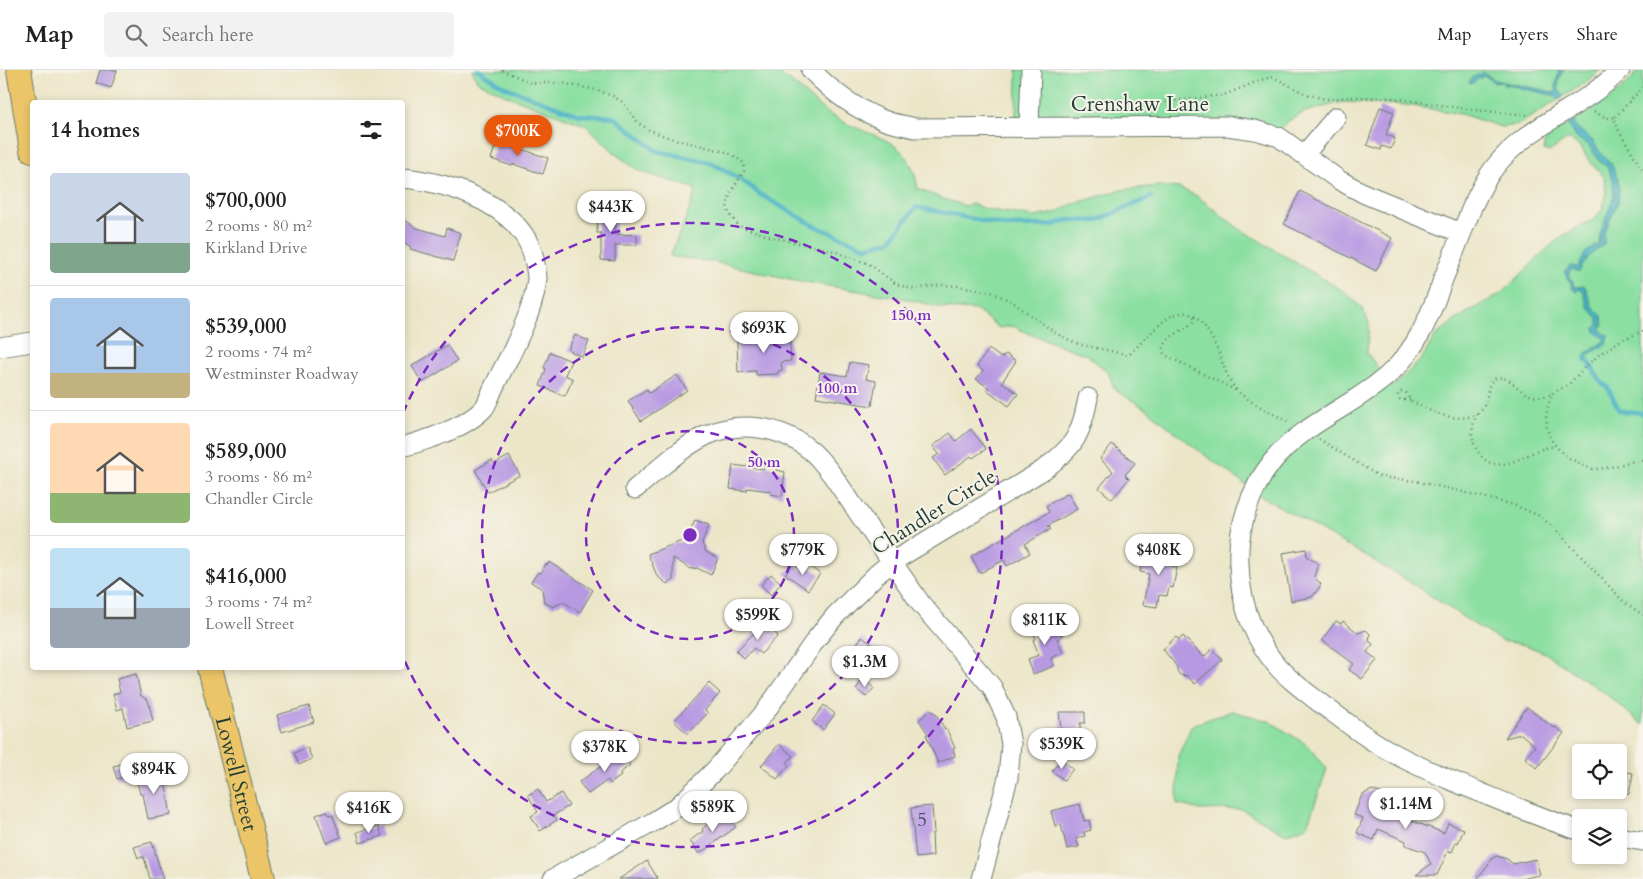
<!DOCTYPE html>
<meta charset="utf-8">
<style>
body{margin:0;font-family:Cardo,serif;background:#f2f2f2;color:#202124;height:100vh;display:flex;flex-direction:column;font-size:19px;white-space:nowrap}
*{box-sizing:border-box;margin:0}
p{font-size:16px;color:#757577}
.icon{flex:none;width:28px;height:28px;fill:none;stroke:currentColor;stroke-width:2;stroke-linecap:round;stroke-linejoin:round}
.map{position:relative;flex:1;overflow:hidden}
.panel{position:absolute;left:30px;top:30px;width:375px;height:570px;display:flex;flex-direction:column;background:#fff;border-radius:5px;box-shadow:0 2px 8px #0003}
.panel>*{flex:none}
.fabs{position:absolute;left:1572px;top:674px;display:grid;gap:10px}
.fabs a{display:grid;place-items:center;width:55px;height:55px;border-radius:5px;background:#fff;box-shadow:0 2px 8px #0003;font-size:25px}
.price{position:absolute;translate:-50% -42px;padding:0 11px;border-radius:18px;background:#fff;color:#222;font-size:16px;line-height:32px;filter:drop-shadow(0 1px 2px #0008)}
.price::after{content:'';position:absolute;left:50%;top:30px;width:15px;height:11px;margin-left:-8px;background:inherit;clip-path:polygon(0 0,100% 0,50% 100%)}
.price.active{background:#ea580c;color:#fff}
ul{padding:0;list-style:none}
li{display:flex;align-items:center;gap:15px;height:125px;padding:0 20px}
li+li{border-top:1px solid #e0e0e0}
li span{display:grid;place-items:center;flex:none;width:140px;height:100px;border-radius:5px;color:#555}
li>.icon{margin-inline-start:auto}
span .icon{width:60px;height:60px;fill:#fffc;stroke-width:1}
li b{font-size:21px}
h2{display:flex;justify-content:space-between;align-items:center;height:60px;padding:0 20px;font-size:21px}
header{display:flex;align-items:center;gap:30px;box-sizing:border-box;height:70px;padding:0 25px;background:#fff;border-bottom:1px solid #e0e0e0}
header strong{font-size:24px}
nav{display:flex;gap:28px;margin-inline-start:auto;font-size:18px}
.search{width:350px;height:45px;background:#f2f2f2;display:flex;align-items:center;gap:12px;box-sizing:border-box;padding:0 18px;border-radius:5px;color:#757577;font-size:19px}
.map>svg:first-child{display:block}
.green{fill:#8adfa1;stroke:#548e6a}
.water{fill:#46b2c4;stroke:#32787c}
.lines{fill:none;stroke-linecap:round;stroke-linejoin:round}
.stream{stroke:#46b2c4;stroke-width:4.5}
.building{fill:#b799e2}
.minor-casing{stroke:#677868;stroke-width:21}
.major-casing{stroke:#677868;stroke-width:26}
.path{stroke:#677868;stroke-width:2.5;stroke-dasharray:1 4;stroke-linecap:butt}
.minor{stroke:#fff;stroke-width:19}
.major{stroke:#ecc569;stroke-width:24}
.ring{fill:none;stroke:#7b2cbf;stroke-width:2.5;stroke-dasharray:9 6}
.labels{text-anchor:middle;dominant-baseline:central;stroke-width:4;stroke-linejoin:round;paint-order:stroke}
.number-label{font-size:19px;fill:#455460}
.street-label{font-size:21px;fill:#1f3d34;stroke:#f7f3e8}
.centre{fill:#7b2cbf;stroke:#f7f3e8;stroke-width:2.5}
.ring-label{font-size:15px;text-anchor:middle;font-weight:bold;fill:#7b2cbf;stroke:#f7f3e8;stroke-width:4;stroke-linejoin:round;paint-order:stroke}
</style>
<header>
<strong>Map</strong>
<div class="search"><svg class="icon" aria-label="search" viewBox="0 0 24 24"><circle cx="10" cy="10" r="6"/><path d="M15 15l6 6"/></svg>Search here</div>
<nav><a>Map</a><a>Layers</a><a>Share</a></nav>
</header>
<div class="map">
<svg width="1643" height="809" viewBox="0 0 1643 809">
<rect width="100%" height="100%" fill="#f7f3e8"/>
<filter id="ink" filterUnits="userSpaceOnUse"><feTurbulence type="fractalNoise" baseFrequency=".02" numOctaves="2"/><feDisplacementMap in="SourceGraphic" scale="10" xChannelSelector="R" yChannelSelector="G"/><feConvolveMatrix kernelMatrix="1 2 1 2 8 2 1 2 1" color-interpolation-filters="sRGB"/></filter>
<filter id="wash" filterUnits="userSpaceOnUse"><feTurbulence type="fractalNoise" baseFrequency=".0096" numOctaves="4" result="noise"/><feDisplacementMap in="SourceGraphic" scale="20" xChannelSelector="R" yChannelSelector="G"/><feGaussianBlur stdDeviation="1.12" result="paint"/><feColorMatrix in="noise" values="0 0 0 0 0 0 0 0 0 0 0 0 0 0 0 0 0 1.4 0 .05"/><feComposite in="paint" operator="in"/></filter>
<g filter="url(#wash)">
<rect width="100%" height="100%" fill="#ece6c9"/>
<!-- green -->
<path class="green" d="M472,0H770C778,4 787,8 794,14C807,25 820,39 836,48C874,70 910,65 918,119L946,130L966,136L972,134L985,139L1034,147L1056,143L1070,135L1120,120L1160,116L1179,118L1197,126L1238,158L1345,222L1361,237L1369,253L1367,283L1392,317L1421,290L1435,266L1458,248L1502,223L1551,175L1564,165L1595,148L1603,138L1606,123L1604,107L1590,92L1581,78L1571,70H1566L1549,82L1544,80V74L1550,65C1580,46 1616,31 1639,0H1643V655L1606,624L1545,583L1525,575L1502,571L1489,564L1402,507L1261,426L1186,371L1148,340L1115,320L1108,302L1087,285L1027,263L1013,256L999,258L976,240L943,238L907,229L799,211L719,193L670,186L690,138L696,119L639,101L617,85L587,56L508,26L477,11Z
M1017,0H1600L1585,13L1518,55L1501,57L1461,44L1406,35L1342,32L1305,42L1290,50L1281,59L1057,51L1016,47Z
M1232,641L1269,651L1309,676L1327,699L1307,756L1286,764L1241,739L1200,740L1177,734L1178,686L1192,655Z"/>
<!-- water -->
<path class="water" d="M1559,0H1564C1558,8 1555,19 1564,26L1558,29L1556,26L1525,19L1524,21L1521,18L1506,14H1503L1506,16L1502,12L1494,13L1489,8L1483,6L1473,13H1469L1472,7H1475L1477,4H1482L1483,2C1486,4 1492,9 1495,10C1514,15 1534,17 1556,23V17L1554,15H1556Z
M1574,50L1576,57L1593,71L1602,85L1611,93L1618,109L1619,120L1618,132L1604,163V174L1589,186L1579,202L1572,199L1569,202C1569,207 1574,211 1574,217L1585,216L1592,236L1602,246L1603,256H1601C1601,263 1604,263 1609,266L1607,274L1589,284L1587,288L1589,289L1585,293C1581,280 1600,278 1605,269L1596,262L1595,258L1598,255V248L1588,237L1583,221L1579,219L1577,221L1571,218V213L1565,202L1570,196L1579,197L1585,183L1599,174L1600,164L1614,126L1613,109L1607,97L1600,91L1588,75L1574,66L1568,54Z"/>
<g class="lines">
<!-- stream -->
<path class="stream" d="M478,0L505,17L579,45L614,47L657,81L712,93L743,111L761,125L815,156L865,177L890,171L916,137L1007,156L1053,155L1068,150L1096,151L1151,127
M1586,287L1600,311L1608,318L1619,340C1626,343 1633,340 1643,344"/>
</g>
<g id="blocks">
<!-- building -->
<path class="building" d="M100,0H117L111,18L96,13Z
M1380,37L1394,42L1386,65L1395,68L1391,79L1382,76L1381,80L1367,75Z
M498,68L519,75L518,78L548,88L543,104L513,94L512,96L491,89Z
M1300,121L1392,168L1376,201L1284,154Z
M598,135L616,136L615,164L637,165V175H615V191L601,190V163H597Z
M402,148L417,158L445,166L447,158L461,163L453,191L410,179L411,177L402,171Z
M778,261H789L791,291L781,292L782,300L778,301V304L756,305V301L738,302L737,270L753,269L760,263L778,268Z
M575,265L589,271L582,287L568,280Z
M447,275L457,291L422,313L412,296Z
M989,279L1001,288L1006,284L1016,291L1002,312L1018,324L1009,336L987,320L989,318L976,309L983,301L977,296Z
M550,282L571,291L565,305L573,309L565,326L540,316L546,299L544,298Z
M850,292L869,295L866,309L876,311L872,336L816,327L820,302L847,306Z
M677,305L687,320L641,351L628,331L647,319L649,323Z
M971,359L986,379L973,388L971,386L945,405L933,388L939,384L933,376L950,363L956,371Z
M1112,374L1135,393L1125,405L1129,409L1112,429L1099,418L1113,401L1100,389Z
M509,386L520,405L488,422L475,400L492,390L494,394Z
M733,395L764,399L765,396L777,398L776,400L785,402L782,426L770,424L771,421L747,418V421L730,419Z
M1068,423L1077,439L1048,456L1051,459L1025,474L1030,483L1007,496L1004,490L980,503L971,486L1049,442L1046,436Z
M695,450L709,455L702,473L706,482L718,488L711,505L697,498L691,499L673,488V510L667,514L657,506L648,484L687,469Z
M1155,479L1176,483L1173,497H1177L1173,518L1169,517L1167,526L1159,525L1157,537L1143,535L1149,504L1140,502L1142,490L1153,492Z
M1306,479L1307,487L1318,493L1314,507L1321,514L1319,518L1312,527L1291,531L1283,483Z
M549,492L593,520L580,542L563,532L553,537L544,532L542,519L531,512L538,502L541,503L546,494L548,495Z
M805,493L820,504L808,520L785,504L794,494L801,500Z
M771,504L781,513L771,525L761,515Z
M1051,550L1054,558L1058,557L1062,567L1057,569L1063,583L1051,588L1054,596L1033,604L1028,589L1039,585L1033,570L1036,569L1031,557Z
M1336,551L1341,554L1343,551L1358,563L1366,560L1370,564L1369,571L1373,574L1367,582L1377,590L1362,609L1349,600L1354,594L1322,570Z
M765,552L778,566L761,584L754,578L744,589L736,581Z
M1183,566L1204,587L1212,579L1222,590L1195,614L1187,606L1180,605L1177,601V597L1163,579L1176,567L1179,570Z
M862,567L881,581L860,609L841,594Z
M136,604L141,626L148,630L153,651L127,657L123,638L117,640L113,624L120,622L117,609Z
M863,609L874,618L866,627L856,619Z
M709,613L720,623L705,640L708,643L688,664L674,651Z
M824,635L835,644L823,660L812,651Z
M309,636L314,652L282,662L277,645Z
M1527,637L1554,658L1555,657L1564,663L1537,698L1525,688L1535,676L1521,664L1505,668Z
M930,640L936,644L946,661L947,660L955,678L953,679L955,686L938,693L926,665L928,664L919,650Z
M1059,642H1085V653H1080V685H1064Z
M779,674L793,686L787,693L789,695L777,709L761,696Z
M307,677L312,689L299,695L294,683Z
M621,682L630,695L619,704L621,706L610,714L608,710L588,724L579,712Z
M1061,689L1073,699L1064,710L1052,701Z
M126,693L129,706L117,709L113,696Z
M1619,701L1633,703L1629,724L1619,722Z
M160,703L162,711H165L171,745L148,749L143,724H140L136,707Z
M538,719L546,732L561,723L569,736L554,745L557,750L540,761L531,746L538,742L528,725Z
M1372,720L1386,725L1382,733L1398,741L1397,745L1444,763L1448,753L1464,759L1458,773L1456,772L1452,782L1448,781L1437,805H1416L1431,794L1425,782L1405,775L1406,771L1378,759L1374,770L1357,763L1363,748L1354,745L1362,725Z
M1080,734L1084,751L1089,750L1091,760L1084,762L1085,766L1076,768L1079,777L1067,779L1061,755L1055,756L1051,741Z
M932,736L934,763H932L933,786L916,788L911,738Z
M327,741L329,745L332,744L341,767L326,773L316,745Z
M724,742L736,757L699,784L690,771L703,761L702,759Z
M379,756L382,766L360,773L357,762Z
M152,772L163,809H150L144,787L138,788L134,777Z
M1497,786L1507,789L1513,794L1536,789L1540,805L1520,809H1477L1493,788Z
M647,791L658,809H619Z"/>
</g>
</g>
<g filter="url(#ink)">
<use href="#blocks" fill-opacity="0" stroke="#677868" stroke-width="1"/>
<g class="lines">
<!-- minor casing -->
<g class="minor-casing">
<path id="minor" d="M811,0C831,21 854,38 881,49C891,54 904,55 915,58L1227,56L1255,60L1279,67L1339,110L1365,124L1461,163
M1029,57L1031,0
M1304,85L1336,47
M402,108C452,112 527,138 535,194C536,199 537,205 537,209C534,236 522,260 511,284C504,296 498,309 492,321C490,326 487,334 484,338C466,358 427,370 402,377
M0,277L32,272
M635,419C657,401 679,379 705,366C739,350 781,356 810,380C819,387 826,397 833,406L921,534L992,617L1006,647L1011,674L1008,708L981,809
M1581,761C1546,750 1513,736 1479,722C1448,709 1417,697 1388,680C1365,668 1345,651 1324,636C1305,621 1284,607 1270,587C1250,560 1240,528 1239,494C1237,458 1250,420 1272,392C1303,353 1352,337 1388,305C1418,279 1431,243 1444,207C1454,183 1463,159 1473,135C1479,122 1485,110 1494,98C1527,55 1583,38 1620,0
M1619,767L1643,771
M553,809L653,752L677,737L695,720L716,699L765,642L817,568L835,546L877,504L892,492L1043,400C1074,377 1081,366 1088,328"/>
</g>
<!-- major casing -->
<g class="major-casing">
<g id="major">
<path d="M19,0L32,80"/>
<path id="s1" d="M210,598L263,809"/>
</g>
</g>
<!-- path -->
<path class="path" d="M502,0L531,13H562L596,20L613,26L624,33L638,53L649,60L670,68L726,82L734,86L744,93V101L731,122L727,135L729,144L739,156L772,167L831,180L869,194L896,214L912,219L942,215L959,216L991,222L1011,231L1057,264L1078,274L1129,285C1163,251 1188,213 1217,279C1223,292 1226,307 1235,318C1245,331 1275,344 1290,353
M1643,17L1614,48L1618,59L1643,101
M1096,40L1224,25L1261,10L1273,7L1306,24L1325,29L1354,27L1393,28L1473,40L1529,45
M1594,42L1607,48H1614
M1194,247V251C1185,262 1161,266 1164,283L1167,286L1237,321
M1643,261L1621,270L1600,284L1586,296L1569,314L1553,323C1539,351 1547,377 1575,391C1581,394 1587,398 1593,399C1607,400 1627,391 1643,390
M1410,330H1401L1398,328V324L1401,322L1406,323C1407,325 1408,327 1410,329C1412,332 1416,334 1419,335C1435,344 1461,354 1478,343C1492,333 1483,312 1497,308C1515,304 1521,336 1552,324
M1477,344C1472,356 1470,366 1476,378C1496,417 1532,374 1555,377
M1319,369L1380,407L1415,411L1455,420L1514,435L1540,446L1557,461L1624,532L1643,545"/>
<!-- minor -->
<use href="#minor" class="minor"/>
<!-- major -->
<use href="#major" class="major"/>
</g>
</g>
<!-- distance rings -->
<g class="ring">
<circle cx="690" cy="465" r="104"/>
<circle cx="690" cy="465" r="208"/>
<path d="M403 343A312 312 0 1 1 403 587"/>
</g>
<g class="labels">
<!-- number labels -->
<g class="number-label">
<text x="922" y="750">5</text>
</g>
<!-- street labels -->
<g class="street-label">
<text x="1140" y="34">Crenshaw Lane</text>
<text transform="translate(934 442) rotate(-32)">Chandler Circle</text>
<text stroke="none"><textPath href="#s1" startOffset="109">Lowell Street</textPath></text>
</g>
</g>
<circle cx="690" cy="465" r="8" class="centre"/>
<g class="ring-label">
<text x="911" y="250">150 m</text>
<text x="837" y="323">100 m</text>
<text x="764" y="397">50 m</text>
</g>
</svg>
<div class="fabs">
<a><svg class="icon" aria-label="locate" viewBox="0 0 24 24"><circle cx="12" cy="12" r="6"/><path d="M12 2v4M12 18v4M2 12h4M18 12h4"/></svg></a>
<a><svg class="icon" aria-label="layers" viewBox="0 0 24 24"><path d="M12 4l9 5-9 5-9-5zM3 14l9 5 9-5"/></svg></a>
</div>
<b class="price active" style="left:518px;top:87px">$700K</b>
<b class="price" style="left:611px;top:163px">$443K</b>
<b class="price" style="left:764px;top:284px">$693K</b>
<b class="price" style="left:803px;top:506px">$779K</b>
<b class="price" style="left:1159px;top:506px">$408K</b>
<b class="price" style="left:758px;top:571px">$599K</b>
<b class="price" style="left:1045px;top:576px">$811K</b>
<b class="price" style="left:865px;top:618px">$1.3M</b>
<b class="price" style="left:1062px;top:700px">$539K</b>
<b class="price" style="left:605px;top:703px">$378K</b>
<b class="price" style="left:154px;top:725px">$894K</b>
<b class="price" style="left:1406px;top:760px">$1.14M</b>
<b class="price" style="left:713px;top:763px">$589K</b>
<b class="price" style="left:369px;top:764px">$416K</b>
<section class="panel">
<h2>14 homes<svg class="icon" aria-label="filters" viewBox="0 0 24 24"><path d="M4 7h16M4 17h16"/><circle cx="9" cy="7" r="2"/><circle cx="15" cy="17" r="2"/></svg></h2>
<ul>
<li><span style="background:linear-gradient(#c9d6e8 70%,#7fa58c 0)"><svg class="icon" aria-label="home" viewBox="0 0 24 24"><path d="M3 11l9-7 9 7M6 9v11h12V9"/></svg></span><div><b>$700,000</b><p>2 rooms · 80 m²</p><p>Kirkland Drive</p></div></li>
<li><span style="background:linear-gradient(#a9c7e8 75%,#c2b280 0)"><svg class="icon" aria-label="home" viewBox="0 0 24 24"><path d="M3 11l9-7 9 7M6 9v11h12V9"/></svg></span><div><b>$539,000</b><p>2 rooms · 74 m²</p><p>Westminster Roadway</p></div></li>
<li><span style="background:linear-gradient(#ffd9b3 70%,#8fb573 0)"><svg class="icon" aria-label="home" viewBox="0 0 24 24"><path d="M3 11l9-7 9 7M6 9v11h12V9"/></svg></span><div><b>$589,000</b><p>3 rooms · 86 m²</p><p>Chandler Circle</p></div></li>
<li><span style="background:linear-gradient(#bfe0f5 60%,#9aa5b1 0)"><svg class="icon" aria-label="home" viewBox="0 0 24 24"><path d="M3 11l9-7 9 7M6 9v11h12V9"/></svg></span><div><b>$416,000</b><p>3 rooms · 74 m²</p><p>Lowell Street</p></div></li>
</ul>
</section>
</div>
